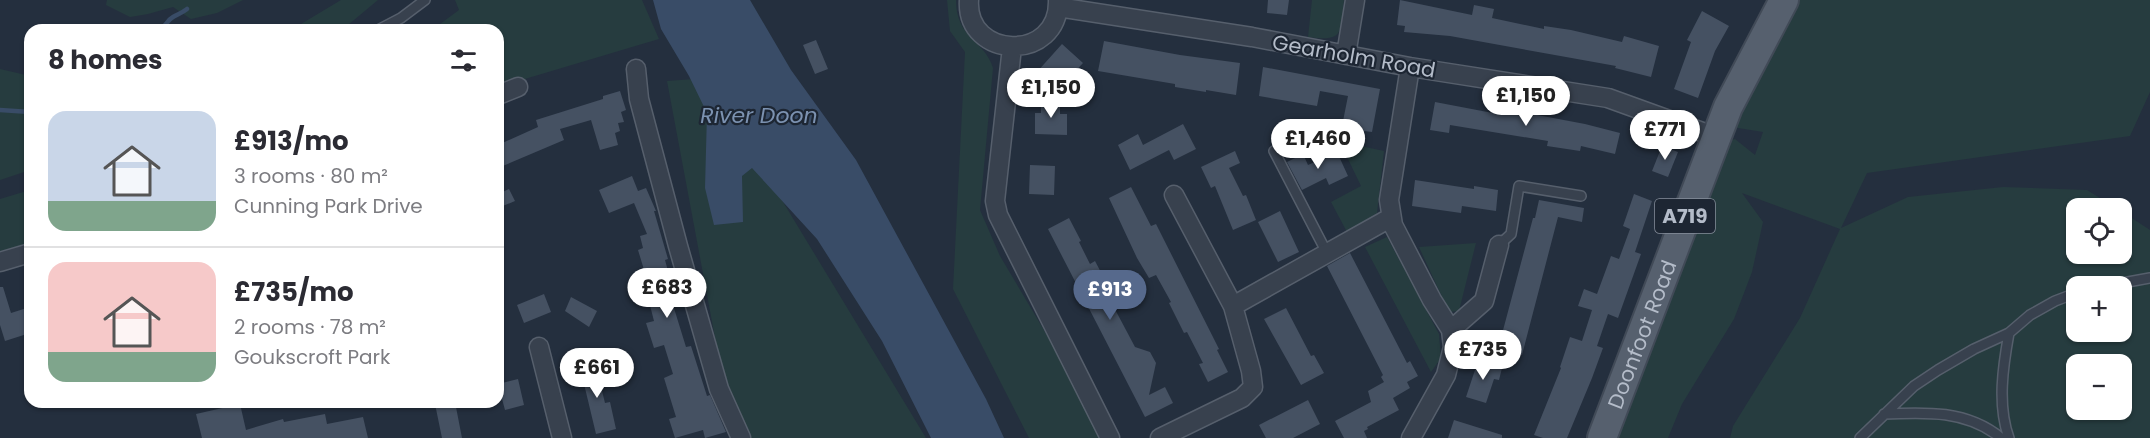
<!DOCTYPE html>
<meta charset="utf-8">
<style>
body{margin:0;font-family:Poppins,sans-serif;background:#f7f7f7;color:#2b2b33;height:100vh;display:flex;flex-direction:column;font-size:22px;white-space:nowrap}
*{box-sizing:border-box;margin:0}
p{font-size:20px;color:#7c7c81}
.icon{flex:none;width:33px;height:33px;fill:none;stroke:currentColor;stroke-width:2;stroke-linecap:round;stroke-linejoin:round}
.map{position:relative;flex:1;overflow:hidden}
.details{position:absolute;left:24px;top:24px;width:480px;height:384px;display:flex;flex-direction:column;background:#fff;border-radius:18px;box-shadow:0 2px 4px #0004}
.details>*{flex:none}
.fabs{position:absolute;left:2066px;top:198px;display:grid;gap:12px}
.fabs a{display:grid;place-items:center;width:66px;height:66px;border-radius:12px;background:#fff;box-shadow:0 2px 4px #0004;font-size:30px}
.price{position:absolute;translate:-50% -51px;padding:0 14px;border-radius:21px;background:#fff;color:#222;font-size:20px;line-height:39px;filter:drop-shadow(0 2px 3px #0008)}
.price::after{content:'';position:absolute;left:50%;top:36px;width:18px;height:14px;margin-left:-9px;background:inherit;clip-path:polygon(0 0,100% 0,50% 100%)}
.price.active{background:#56698c;color:#fff}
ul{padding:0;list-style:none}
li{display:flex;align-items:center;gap:18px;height:150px;padding:0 24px}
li+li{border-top:2px solid #e1e1e2}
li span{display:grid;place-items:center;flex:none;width:168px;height:120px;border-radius:18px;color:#555}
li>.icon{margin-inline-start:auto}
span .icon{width:72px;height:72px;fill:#fffc;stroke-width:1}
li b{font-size:26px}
h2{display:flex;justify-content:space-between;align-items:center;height:72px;padding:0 24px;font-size:26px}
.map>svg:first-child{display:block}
.green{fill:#263c3f;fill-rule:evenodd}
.water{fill:#394c67}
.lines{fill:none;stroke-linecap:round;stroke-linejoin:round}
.stream{stroke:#394c67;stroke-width:4.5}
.building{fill:#455162}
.service-casing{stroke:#565f6c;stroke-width:12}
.minor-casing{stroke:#565f6c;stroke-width:21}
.primary-casing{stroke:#414a57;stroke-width:32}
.service{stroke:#38414e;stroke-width:9}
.minor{stroke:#38414e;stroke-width:18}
.primary{stroke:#56606e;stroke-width:28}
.labels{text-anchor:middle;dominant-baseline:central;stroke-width:4.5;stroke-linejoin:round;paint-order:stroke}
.shield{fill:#1d2633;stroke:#878f9c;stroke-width:1.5}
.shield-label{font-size:20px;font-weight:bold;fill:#b4bcc9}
.street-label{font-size:21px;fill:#b4bcc9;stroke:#1d2633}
.water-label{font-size:22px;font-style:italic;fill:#7c92b1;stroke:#1d2633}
</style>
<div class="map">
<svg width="2150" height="438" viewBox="0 0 2150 438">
<rect width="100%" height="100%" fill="#242f3e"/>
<!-- green -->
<path class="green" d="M107,0H243L217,13L191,19L173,7L148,14L130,17L106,5Z
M341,0H378L342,30H291Z
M455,0H642L659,39L498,87V30H432L459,10Z
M947,0H956C956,39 985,40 993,68L980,210L1000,256L1108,438H1029L953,289L965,52L950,31Z
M1312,0H1344C1340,33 1345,42 1308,37Z
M1799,0H2150V92L2130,136L1867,173L1841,228L1908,197L2003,187L2087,190L2116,208H2076V254H2121V211L2150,230V438H1730L1733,426L1800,318L1840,229L1742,193L1763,222L1752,272L1734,319L1682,404L1668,438H1602L1725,142L1735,139L1755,155L1763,132L1732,127L1777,24ZM2076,286H2121V332H2076ZM2076,364H2121V410H2076Z
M0,69L30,76V170L0,180Z
M708,78L926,438H751L722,375L667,81Z
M1328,139L1384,151L1377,213L1347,232L1331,202L1361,186L1347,157L1323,159Z
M30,190V247L0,255V199Z
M1387,237L1439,334L1441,358L1431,372L1365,247Z
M1476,243L1459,311L1449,312L1419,247Z"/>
<!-- water -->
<path class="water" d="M653,0H750L791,70L856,160L986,399L1004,438H931L882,341L817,239L752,168L742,176L743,222L714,225L705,188L707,113L689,76L661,29Z"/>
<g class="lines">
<!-- stream -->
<path class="stream" d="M157,30C166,28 166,21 173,17C178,14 182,13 187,9
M0,110L30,112"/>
</g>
<!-- building -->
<path class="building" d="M1268,0H1289L1287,15L1267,13Z
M1400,0L1472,15L1474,5L1494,9L1492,18L1544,29V26L1571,30L1622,42L1624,36L1659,46L1651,77L1615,68L1616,66L1566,57L1450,36L1404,32L1405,26L1397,25Z
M1702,11L1729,26L1715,51L1698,98L1674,89L1691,42L1687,40Z
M816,40L828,69L815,74L803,45Z
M1104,41L1180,55L1240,63L1236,95L1206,90V92L1175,87V84L1098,71Z
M1062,44L1083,63L1056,92L1036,73Z
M1263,67L1380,89L1372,132L1364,131L1362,141L1346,138L1349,127L1342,126L1348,96L1320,91L1317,106L1259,96Z
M620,91L626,110L621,112L624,122L618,123L620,131L615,133L618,145L600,150L591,120L560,129L564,140L498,168V145L538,127L536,120L603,99V96Z
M1041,99L1060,100V114H1067V135L1035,134V113H1041Z
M1435,102L1498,114L1499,109L1522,112L1585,124L1620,133L1615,154L1581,146L1580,151L1547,146L1548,141L1450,125L1449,133L1430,130Z
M1183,124L1196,149L1174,160L1169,150L1130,170L1118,145L1138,134L1143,145Z
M1662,146L1678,152L1668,177L1652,171Z
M1235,151L1240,163L1229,168L1243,196L1246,195L1256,220L1233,230L1215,186L1211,188L1201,167Z
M1337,152L1348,176L1329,185L1326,178L1302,190L1287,162L1303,154L1308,165Z
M1030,165L1055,166L1054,195L1029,194Z
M632,176L638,191L646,188L656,211H654L668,259L665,260L677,304L673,305L686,347L691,346L707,396L710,395L726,432L705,438L703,430L675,438L669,419L676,417L664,378L673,374L664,345L654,348L646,323L654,321L642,274L645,273L638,250L643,248L640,236L647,234L634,203L609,213L599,190Z
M1415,180L1474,189V186L1498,190L1496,211L1462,206L1461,213L1412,206Z
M1131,187L1151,226L1156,224L1219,349L1217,350L1228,372L1208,382L1199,364L1203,363L1187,332L1184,333L1169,303L1171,302L1156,275L1149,278L1137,258L1109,198Z
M509,189L515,201L498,208V194Z
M1634,194L1652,201L1635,252L1641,254L1618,318L1608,314L1597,346L1603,348L1592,378L1567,438H1543L1534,435L1561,368L1560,367L1570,337L1582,341L1592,310L1578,306L1584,289L1597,294L1611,256L1619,259L1630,229L1623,226Z
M1539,200L1584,208L1582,222L1558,217L1522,355L1498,349L1533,218H1535Z
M1280,211L1299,252L1278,262L1258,222Z
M1069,218L1081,241L1079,242L1090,264L1095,261L1105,280L1101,283L1135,347L1150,352L1156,363L1149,395L1165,387L1173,403L1145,417L1048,229Z
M1350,253L1407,363L1410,361L1418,376L1407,382L1410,388L1393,398L1399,410L1367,427L1368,429L1364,431L1367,438H1344L1335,421L1371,402L1368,391L1384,382L1381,377L1383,375L1327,266Z
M0,287H3L11,313L30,307V333L5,341L0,325Z
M544,294L551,312L524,323L517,305Z
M571,297L597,311L589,327L565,311Z
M1286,308L1311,356L1314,355L1324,373L1301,385L1264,319Z
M594,359L605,403L610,402L616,429L596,434L579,363Z
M1478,361L1502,368L1499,380L1494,379L1486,403L1466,397Z
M518,379L524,405L505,410L498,384Z
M1308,400L1320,424L1293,438H1266L1259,425Z
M446,402H455L462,438H442L435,404Z
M240,404L246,430L283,419L284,422L325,414L327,424L363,417L368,438H202L196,414Z
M1454,420L1502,435V438H1448Z"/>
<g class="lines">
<!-- service casing -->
<g class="service-casing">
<path id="service" d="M378,30L401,18L425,0
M1274,151L1327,253
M1499,245L1511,234L1519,186L1581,196
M2106,286L2150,278
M2009,333C2003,366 1997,405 2009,438
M1884,414C1926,412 1967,410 2001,438
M1860,438L1914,386L1938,370L1974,349L2009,333L2030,315L2055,301L2076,293"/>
</g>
<!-- minor casing -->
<g class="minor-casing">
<path id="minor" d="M969,0C965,60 1060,63 1058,0
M1058,7L1252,37L1410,67L1608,98L1716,137
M1012,47L995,201L998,215L1110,438
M1346,55L1355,0
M1410,67L1389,200L1393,225L1432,300L1451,330L1453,347L1446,375L1411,438
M636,69L639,99L678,246L719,389L741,438
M498,95L518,87
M0,262L30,253
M1233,306L1390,218
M1451,330L1484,301L1499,245
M539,347L562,438
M1160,438L1242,398L1253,387L1251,371L1233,306L1174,195"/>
</g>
<!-- primary casing -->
<g class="primary-casing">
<g id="primary">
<path id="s1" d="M1602,438L1728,107L1784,0"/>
</g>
</g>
<!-- service -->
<use href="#service" class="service"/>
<!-- minor -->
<use href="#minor" class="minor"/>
<!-- primary -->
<use href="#primary" class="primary"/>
</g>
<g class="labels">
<!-- shield labels -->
<rect class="shield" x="1655" y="199" width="60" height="34" rx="4.5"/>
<g class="shield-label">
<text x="1685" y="216">A719</text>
</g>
<!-- street labels -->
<g class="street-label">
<text transform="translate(1354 56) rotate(10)">Gearholm Road</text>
<text stroke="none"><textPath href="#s1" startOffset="111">Doonfoot Road</textPath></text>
</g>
<!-- water labels -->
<g class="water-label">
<text x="759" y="115">River Doon</text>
</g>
</g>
</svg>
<div class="fabs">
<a><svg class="icon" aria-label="locate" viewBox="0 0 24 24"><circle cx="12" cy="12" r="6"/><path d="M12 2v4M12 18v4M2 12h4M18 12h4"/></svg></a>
<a>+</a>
<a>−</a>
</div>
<b class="price" style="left:1051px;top:119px">£1,150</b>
<b class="price" style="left:1526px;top:127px">£1,150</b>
<b class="price" style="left:1665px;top:161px">£771</b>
<b class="price" style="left:1318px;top:170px">£1,460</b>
<b class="price" style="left:667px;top:319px">£683</b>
<b class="price active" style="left:1110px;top:321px">£913</b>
<b class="price" style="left:1483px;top:381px">£735</b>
<b class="price" style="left:597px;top:399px">£661</b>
<section class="details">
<h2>8 homes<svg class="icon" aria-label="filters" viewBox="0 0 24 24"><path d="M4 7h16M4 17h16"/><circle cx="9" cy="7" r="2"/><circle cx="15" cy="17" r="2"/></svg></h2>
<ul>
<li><span style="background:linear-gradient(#c9d6e8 75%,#7fa58c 0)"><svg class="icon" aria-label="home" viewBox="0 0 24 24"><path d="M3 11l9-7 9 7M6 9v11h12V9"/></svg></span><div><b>£913/mo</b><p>3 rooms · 80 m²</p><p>Cunning Park Drive</p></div></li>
<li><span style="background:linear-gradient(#f6c9c9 75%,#7fa58c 0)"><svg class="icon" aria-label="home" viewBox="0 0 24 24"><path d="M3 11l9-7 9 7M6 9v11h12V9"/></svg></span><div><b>£735/mo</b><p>2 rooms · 78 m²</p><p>Goukscroft Park</p></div></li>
</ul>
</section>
</div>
